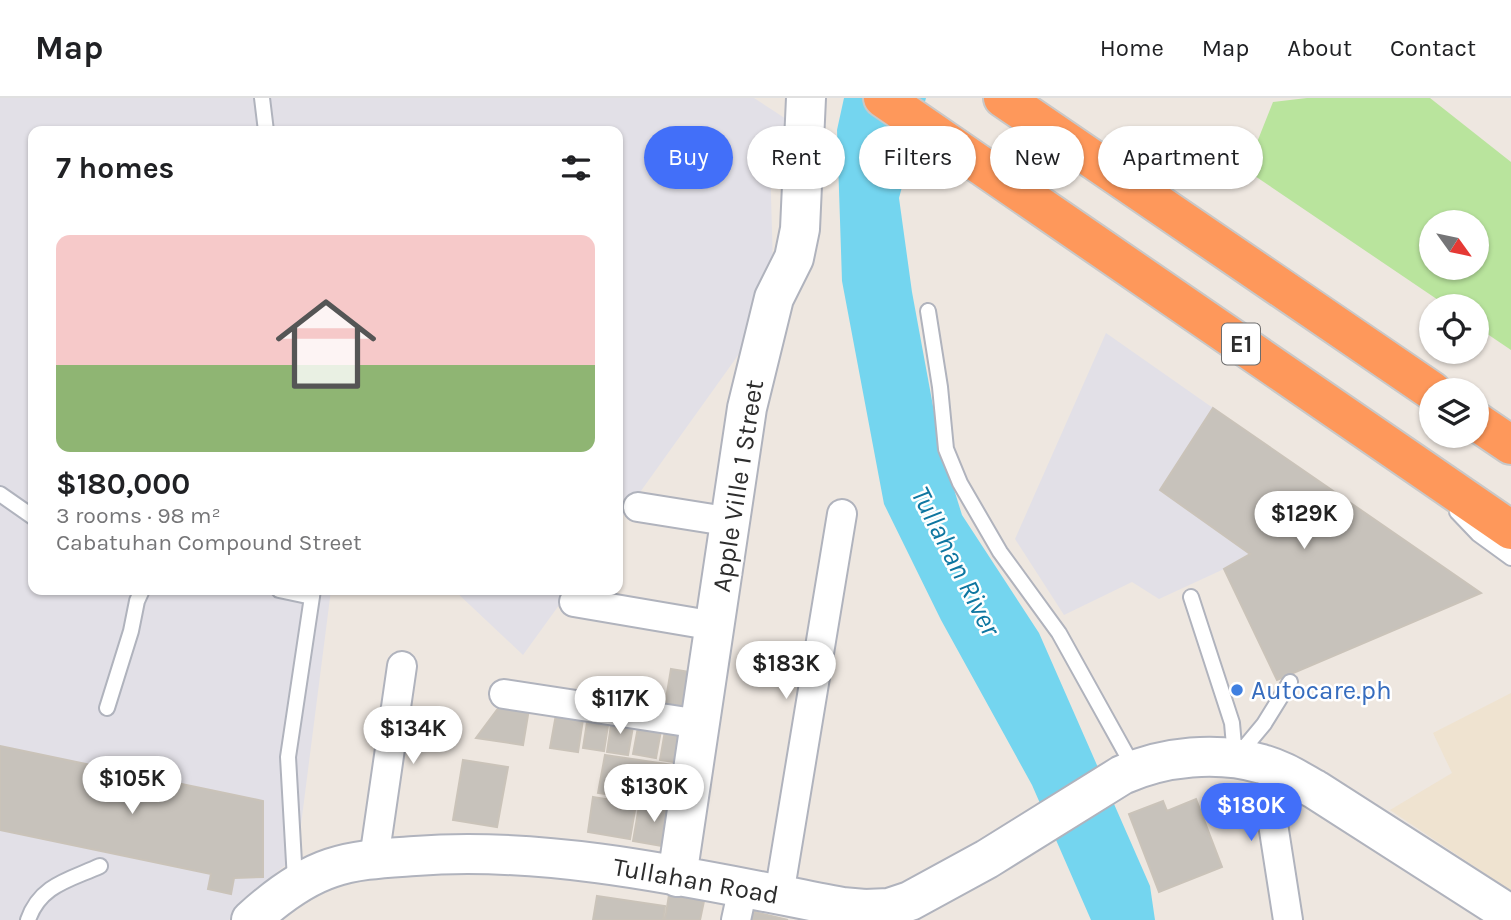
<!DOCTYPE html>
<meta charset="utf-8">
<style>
body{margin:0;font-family:Karla,sans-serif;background:#f6f6f6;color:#202124;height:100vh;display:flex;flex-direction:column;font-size:26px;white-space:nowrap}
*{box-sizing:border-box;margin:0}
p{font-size:23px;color:#757577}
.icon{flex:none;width:38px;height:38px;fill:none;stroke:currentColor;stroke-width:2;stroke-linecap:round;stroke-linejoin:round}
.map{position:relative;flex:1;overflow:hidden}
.panel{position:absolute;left:28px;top:28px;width:595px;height:469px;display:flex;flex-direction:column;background:#fff;border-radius:14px;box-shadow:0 2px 5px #0004}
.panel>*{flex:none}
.top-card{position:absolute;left:644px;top:28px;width:665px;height:63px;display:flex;gap:14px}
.needle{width:46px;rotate:123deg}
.fabs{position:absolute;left:1419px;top:112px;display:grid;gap:14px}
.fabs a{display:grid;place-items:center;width:70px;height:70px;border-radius:50%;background:#fff;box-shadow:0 2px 5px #0004;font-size:35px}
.price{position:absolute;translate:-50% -60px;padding:0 16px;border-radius:24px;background:#fff;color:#222;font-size:23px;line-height:46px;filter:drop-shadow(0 2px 4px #0008)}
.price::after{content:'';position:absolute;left:50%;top:42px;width:21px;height:16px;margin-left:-10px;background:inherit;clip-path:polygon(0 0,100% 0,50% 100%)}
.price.on{background:#426ff9;color:#fff}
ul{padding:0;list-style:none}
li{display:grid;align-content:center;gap:14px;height:371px;padding:0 28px}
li+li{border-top:2px solid #e0e0e0}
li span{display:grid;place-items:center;height:217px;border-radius:14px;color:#555}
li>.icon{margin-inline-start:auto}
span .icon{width:126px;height:126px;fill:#fffc;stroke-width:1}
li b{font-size:30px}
h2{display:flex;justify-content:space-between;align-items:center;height:84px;padding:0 28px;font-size:30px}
.tag{padding:0 24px;border-radius:32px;background:#fff;box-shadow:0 2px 5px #0004;font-size:24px;line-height:63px}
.tag.on{background:#426ff9;color:#fff}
header{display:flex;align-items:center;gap:42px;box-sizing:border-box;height:98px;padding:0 35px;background:#fff;border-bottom:2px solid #e0e0e0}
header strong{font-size:33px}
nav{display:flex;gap:38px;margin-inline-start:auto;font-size:24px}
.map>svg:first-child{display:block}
.industrial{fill:#e2e0e7}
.education{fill:#efe3d0}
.green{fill:#b9e49d;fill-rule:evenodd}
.water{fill:#74d5ef}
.building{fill:#c7c2bb;stroke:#cac3b9;stroke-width:2}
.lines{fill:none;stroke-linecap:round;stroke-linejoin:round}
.lane-casing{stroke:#b0b3bd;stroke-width:18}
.street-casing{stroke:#b0b3bd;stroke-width:32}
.secondary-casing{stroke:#b0b3bd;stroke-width:42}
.highway-casing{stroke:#c8c8c8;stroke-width:42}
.lane{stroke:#fff;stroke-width:14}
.street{stroke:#fff;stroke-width:28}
.secondary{stroke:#fff;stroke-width:38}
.highway{stroke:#fe985b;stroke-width:38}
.shop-dot{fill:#3f7fe0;stroke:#fff;stroke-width:2.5}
.labels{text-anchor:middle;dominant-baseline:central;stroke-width:5;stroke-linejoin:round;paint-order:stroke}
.shield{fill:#fff;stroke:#6c6c6c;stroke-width:2}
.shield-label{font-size:24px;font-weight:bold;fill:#2d2d2d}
.street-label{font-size:26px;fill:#2d2d2d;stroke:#fff}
.shop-label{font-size:26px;fill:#366cbe;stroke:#fff;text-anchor:start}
.water-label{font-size:28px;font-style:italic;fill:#0e76a0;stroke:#fff}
</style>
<header>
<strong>Map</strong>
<nav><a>Home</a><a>Map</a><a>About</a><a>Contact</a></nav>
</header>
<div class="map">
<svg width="1511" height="822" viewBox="0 0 1511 822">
<rect width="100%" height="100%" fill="#eee7e0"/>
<!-- industrial -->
<path class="industrial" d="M0,0H754L809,36L770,63L773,169L754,235L618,425V33H33V492H331L297,758L278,773L229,822H0Z
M1106,235L1213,310L1481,495L1277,582L1224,471L1159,501L1132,484L1064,517L1015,441Z
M454,492H570L523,557Z"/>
<!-- education -->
<path class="education" d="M1511,595V793L1390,712L1452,675L1433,635Z"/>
<!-- green -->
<path class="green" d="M1307,0H1430L1511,64V252L1477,229V208H1447L1246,72L1273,4ZM1432,124H1477V170H1432Z"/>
<!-- water -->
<path class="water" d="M844,0H926L899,100L912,194L940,346L962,417L1039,535L1150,788L1155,822H1091L1032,687L941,522L884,406L842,183L837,32Z"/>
<!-- building -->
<path class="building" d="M1213,310L1481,495L1277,582L1224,471L1250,456L1160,392Z
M671,571L702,576L695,618L664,613Z
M505,601L530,605L523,647L476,640Z
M557,611L584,615L578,654L550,650Z
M588,618L609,621L604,653L583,650Z
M612,620L634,623L628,657L607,654Z
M639,624L662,627L656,660L633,656Z
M666,627L693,631L687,666L660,662Z
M0,648L263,703V779L234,780L231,796L208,791L211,776L0,732Z
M605,657L673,667L667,705L598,695Z
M463,662L508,669L497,729L453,722Z
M593,699L636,706L630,741L588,734Z
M1196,701L1222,769L1159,794L1129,716L1163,703L1167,713Z
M640,703L675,709L668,749L633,743Z
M669,797L704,803L700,822H665Z
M597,798L665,808L663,822H593Z
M751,813L788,822H749Z"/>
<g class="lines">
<!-- lane casing -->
<g class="lane-casing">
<path id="lane" d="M262,0L266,33
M928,213L940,289L946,351L960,385L1000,454L1059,535L1134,670
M0,396L33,419
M1457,414L1478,436L1511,460
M279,492L312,499
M1191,499L1232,625L1235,659
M107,610L131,533L137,503L142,492
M1239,656L1264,626L1290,584
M295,782L288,659L313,492
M28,822C40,787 69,782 100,768"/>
</g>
<!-- street casing -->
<g class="street-casing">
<path id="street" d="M638,409L732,424
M574,504L715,528
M504,596L700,626
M1287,676L1273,712V726L1288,822
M374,761L402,568
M779,797L842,416
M736,822L743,790"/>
</g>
<!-- secondary casing -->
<g class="secondary-casing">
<path id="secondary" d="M677,779L747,310L774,200L794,160L800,131L806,0
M251,822C274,801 301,780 331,770C357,761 387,760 415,758C554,747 705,783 842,809L865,811L889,810L910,803L987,761L1122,677C1164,658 1218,653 1262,666C1281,671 1298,682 1316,692L1511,817"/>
</g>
<!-- highway casing -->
<g class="highway-casing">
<path id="highway" d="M883,0L1511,432
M1003,0L1432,293
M1477,324L1511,347"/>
</g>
<!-- lane -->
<use href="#lane" class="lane"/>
<!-- street -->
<use href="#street" class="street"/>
<!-- secondary -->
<use href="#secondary" class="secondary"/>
<!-- highway -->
<use href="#highway" class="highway"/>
</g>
<!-- markers -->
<circle class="shop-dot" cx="1237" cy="592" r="7"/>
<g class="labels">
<!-- shield labels -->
<rect class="shield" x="1222" y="225.5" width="38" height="41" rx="5"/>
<g class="shield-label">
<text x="1241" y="246">E1</text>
</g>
<!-- street labels -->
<g class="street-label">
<text transform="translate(738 388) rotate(-81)">Apple Ville 1 Street</text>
<text transform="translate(696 783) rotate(10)">Tullahan Road</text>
</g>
<!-- shop labels -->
<g class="shop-label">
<text x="1251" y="592">Autocare.ph</text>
</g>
<!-- water labels -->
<g class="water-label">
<text transform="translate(956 463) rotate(63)">Tullahan River</text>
</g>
</g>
</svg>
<div class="fabs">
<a><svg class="needle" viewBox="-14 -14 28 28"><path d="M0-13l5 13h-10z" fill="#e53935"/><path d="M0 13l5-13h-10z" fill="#757577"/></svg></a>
<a><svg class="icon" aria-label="locate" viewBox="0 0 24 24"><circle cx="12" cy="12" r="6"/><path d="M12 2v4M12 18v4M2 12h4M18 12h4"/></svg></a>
<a><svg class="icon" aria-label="layers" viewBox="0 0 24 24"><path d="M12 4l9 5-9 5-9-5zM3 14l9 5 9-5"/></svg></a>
</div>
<b class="price" style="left:1304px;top:453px">$129K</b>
<b class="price" style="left:786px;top:603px">$183K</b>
<b class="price" style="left:620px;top:638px">$117K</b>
<b class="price" style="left:413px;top:668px">$134K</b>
<b class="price" style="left:132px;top:718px">$105K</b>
<b class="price" style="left:654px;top:726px">$130K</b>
<b class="price on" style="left:1251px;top:745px">$180K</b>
<div class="top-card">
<a class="tag on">Buy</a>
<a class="tag">Rent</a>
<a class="tag">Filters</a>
<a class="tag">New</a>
<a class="tag">Apartment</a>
</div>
<section class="panel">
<h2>7 homes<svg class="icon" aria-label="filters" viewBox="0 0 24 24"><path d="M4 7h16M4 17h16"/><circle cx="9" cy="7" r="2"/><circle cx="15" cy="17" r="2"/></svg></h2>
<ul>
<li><span style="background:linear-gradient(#f6c9c9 60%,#8fb573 0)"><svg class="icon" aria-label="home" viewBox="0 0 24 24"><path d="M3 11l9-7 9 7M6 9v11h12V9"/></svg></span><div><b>$180,000</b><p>3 rooms · 98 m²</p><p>Cabatuhan Compound Street</p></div></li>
</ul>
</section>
</div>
